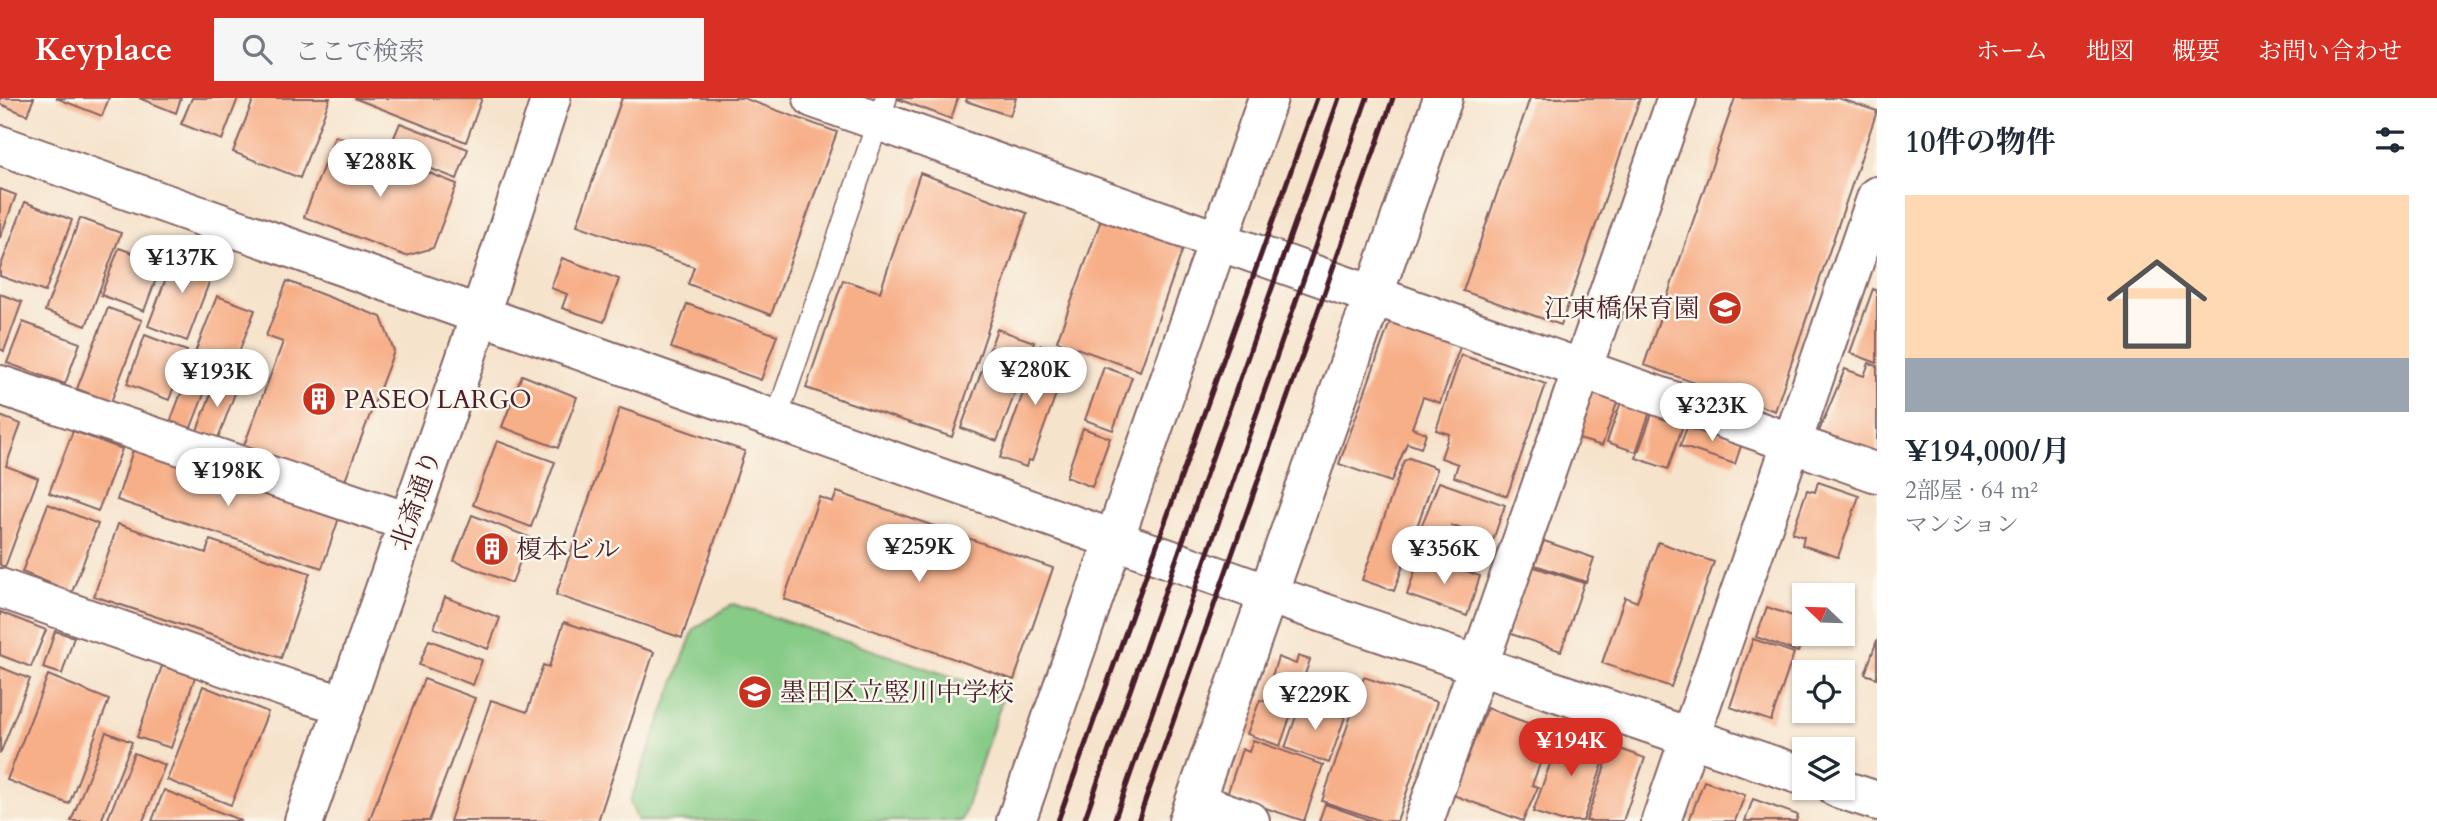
<!DOCTYPE html>
<html lang="ja">
<meta charset="utf-8">
<style>
body{margin:0;font-family:Cardo,"Noto Serif JP",serif;background:#f6f6f7;color:#1f2937;height:100vh;display:flex;flex-direction:column;font-size:26px;white-space:nowrap}
*{box-sizing:border-box;margin:0}
p{font-size:23px;color:#747a83}
.icon{flex:none;width:38px;height:38px;fill:none;stroke:currentColor;stroke-width:2;stroke-linecap:round;stroke-linejoin:round}
.map{position:relative;flex:1;overflow:hidden}
.sheet{display:flex;flex-direction:column;background:#fff;width:560px}
.sheet>*{flex:none}
.needle{width:46px;rotate:293deg}
.tools{position:absolute;left:1792px;top:485px;display:grid;gap:14px}
.tools a{display:grid;place-items:center;width:63px;height:63px;border-radius:0px;background:#fff;box-shadow:0 2px 5px #0004;font-size:35px}
.price{position:absolute;translate:-50% -60px;padding:0 16px;border-radius:24px;background:#fff;color:#222;font-size:23px;line-height:46px;filter:drop-shadow(0 2px 4px #0008)}
.price::after{content:'';position:absolute;left:50%;top:42px;width:21px;height:16px;margin-left:-10px;background:inherit;clip-path:polygon(0 0,100% 0,50% 100%)}
.price.on{background:#d93025;color:#fff}
ul{padding:0;list-style:none}
li{display:grid;align-content:center;gap:14px;height:371px;padding:0 28px}
li+li{border-top:2px solid #e0e1e3}
li span{display:grid;place-items:center;height:217px;border-radius:0px;color:#555}
li>.icon{margin-inline-start:auto}
span .icon{width:126px;height:126px;fill:#fffc;stroke-width:1}
li b{font-size:30px}
h2{display:flex;justify-content:space-between;align-items:center;height:84px;padding:0 28px;font-size:30px}
header{display:flex;align-items:center;gap:42px;box-sizing:border-box;height:98px;padding:0 35px;background:#d93025;color:#fff}
header strong{font-size:33px}
nav{display:flex;gap:38px;margin-inline-start:auto;font-size:24px}
.search{width:490px;height:63px;background:#f6f6f7;display:flex;align-items:center;gap:18px;box-sizing:border-box;padding:0 24px;border-radius:0px;color:#747a83;font-size:26px}
main{display:flex;flex:1;min-height:0}
.map>svg:first-child{display:block}
.green{fill:#86cb86;stroke:#687558;stroke-width:2}
.building{fill:#f7af88}
.lines{fill:none;stroke-linecap:round;stroke-linejoin:round}
.service-casing{stroke:#866463;stroke-width:24}
.minor-casing{stroke:#866463;stroke-width:42}
.tertiary-casing{stroke:#866463;stroke-width:42}
.service{stroke:#fff;stroke-width:21}
.minor{stroke:#fff;stroke-width:38}
.tertiary{stroke:#fff;stroke-width:38}
.rail{stroke:#4a1f2b;stroke-width:5}
.labels{text-anchor:middle;dominant-baseline:central;stroke-width:5;stroke-linejoin:round;paint-order:stroke}
.poi-label{font-size:26px;fill:#4a1f2b;stroke:#fbf7ec;text-anchor:start}
.street-label{font-size:26px;fill:#4a1f2b;stroke:#fbf7ec}
</style>
<header>
<strong>Keyplace</strong>
<div class="search"><svg class="icon" aria-label="search" viewBox="0 0 24 24"><circle cx="10" cy="10" r="6"/><path d="M15 15l6 6"/></svg>ここで検索</div>
<nav><a>ホーム</a><a>地図</a><a>概要</a><a>お問い合わせ</a></nav>
</header>
<main>
<div class="map">
<svg width="1877" height="723" viewBox="0 0 1877 723">
<rect width="100%" height="100%" fill="#fbf7ec"/>
<filter id="ink" filterUnits="userSpaceOnUse"><feTurbulence type="fractalNoise" baseFrequency=".0143" numOctaves="2"/><feDisplacementMap in="SourceGraphic" scale="14" xChannelSelector="R" yChannelSelector="G"/><feConvolveMatrix kernelMatrix="1 2 1 2 8 2 1 2 1" color-interpolation-filters="sRGB"/></filter>
<filter id="wash" filterUnits="userSpaceOnUse"><feTurbulence type="fractalNoise" baseFrequency=".00686" numOctaves="4" result="noise"/><feDisplacementMap in="SourceGraphic" scale="28" xChannelSelector="R" yChannelSelector="G"/><feGaussianBlur stdDeviation="1.57" result="paint"/><feColorMatrix in="noise" values="0 0 0 0 0 0 0 0 0 0 0 0 0 0 0 0 0 1.4 0 .05"/><feComposite in="paint" operator="in"/></filter>
<g filter="url(#wash)">
<rect width="100%" height="100%" fill="#f6e3cc"/>
<!-- green -->
<path class="green" d="M733,506L1004,596L962,723H638L630,704L694,531Z"/>
<g id="blocks">
<!-- building -->
<path class="building" d="M0,0H34L27,17L0,6Z
M56,0H109L102,18Z
M139,0H181L176,15Z
M192,0H238L222,42L181,26Z
M254,0H330L300,80L233,54Z
M354,0H482L466,44Z
M622,0H743L837,34L771,217L688,186L694,169L577,127Z
M895,0H958L951,21Z
M967,0H1016L1010,18L966,3Z
M1530,0H1640L1561,227L1463,193Z
M1735,0H1838L1877,13L1775,313L1644,267Z
M400,25L468,51L457,81L388,54Z
M335,38L457,86L433,150L406,158L304,119Z
M920,75L1027,115L952,339L806,290L843,182L880,194Z
M0,91L16,97L0,140Z
M25,104L72,122L45,194L0,178V170Z
M1103,116L1185,145L1140,273L1057,243Z
M80,120L121,135L86,228L45,213Z
M119,150L162,165L144,213L101,197Z
M177,151L216,166L187,243L148,228Z
M562,160L619,181L604,224L562,210L567,196L551,190Z
M287,183L381,219L394,253L343,388L243,350L283,244L266,238Z
M1873,191L1877,193V265L1850,255Z
M0,196L22,204L4,253L0,251Z
M217,198L255,212L229,280L191,265Z
M687,206L777,237L761,282L671,250Z
M108,210L142,222L111,304L77,291Z
M1391,221L1461,246L1440,305L1423,299L1412,330L1426,335L1421,350L1407,345L1391,384L1339,366Z
M23,224L80,245L65,286L7,265Z
M997,231L1034,244L997,343L961,330Z
M145,237L187,253L169,302L127,286Z
M1040,247L1067,257L1064,267L1066,268L1032,363L1028,362L1026,369L1000,360Z
M1461,257L1546,286L1507,398L1454,379L1458,366L1441,360L1449,336L1436,332Z
M1869,265L1877,268V359L1817,338L1845,271L1864,278Z
M1104,269L1132,279L1113,332L1085,322Z
M522,277L577,299L558,350L502,329Z
M187,279L208,286L188,337L168,330Z
M216,282L237,290L218,340L197,333Z
M1593,290L1619,299L1602,348L1576,340Z
M1622,301L1651,311L1636,354L1607,344Z
M620,310L745,353L682,540L556,497Z
M1653,313L1684,324L1668,371L1636,360Z
M0,318L21,326L6,368L38,380L5,469L0,467Z
M1689,324L1743,342L1735,366L1680,348Z
M1083,330L1110,340L1092,389L1066,379Z
M73,333L122,351L98,413L49,395Z
M497,343L555,364L531,429L473,407Z
M134,349L340,417L322,470L117,402Z
M1409,360L1436,370V375L1394,493L1362,482L1404,363Z
M1439,384L1505,407L1493,442L1450,427L1486,441L1474,474L1412,452Z
M1818,384L1859,398L1838,459L1802,447L1804,439L1792,435L1807,392L1815,394Z
M837,394L1053,470L1014,582L784,501L819,399L833,404Z
M48,406L98,426L72,494L22,474Z
M472,417L529,439L512,485L454,463Z
M118,426L206,455L210,442L310,475L281,560L94,498Z
M1544,443L1594,460L1586,484L1535,467Z
M1658,444L1714,464L1671,589L1602,565L1625,499L1637,504Z
M1420,457L1480,478L1467,518L1407,497Z
M1531,468L1584,485L1561,553L1508,535Z
M445,499L500,520L488,551L434,530Z
M1767,509L1804,522V536L1798,554L1756,539Z
M0,514L46,532L31,569L0,557Z
M564,524L654,554L598,723H450L491,602L527,614L543,567L549,569Z
M55,533L74,539L62,576L43,570Z
M1753,541L1794,555L1771,623L1730,609Z
M429,542L482,562L473,587L419,567Z
M1877,542V580L1865,576Z
M1298,558L1310,562L1280,648L1247,636L1260,602L1264,603L1278,559L1296,566Z
M162,568L195,579L171,650L137,639Z
M0,569L30,581L0,656Z
M48,577L109,602L69,706L7,682Z
M1364,579L1437,604L1397,723H1381L1322,703Z
M424,581L475,600L429,723H369Z
M203,588L268,614L231,707L167,682Z
M1301,604L1345,619L1329,665L1285,650Z
M1487,610L1552,634L1532,687L1538,689L1523,723L1453,697Z
M1562,632L1609,648L1583,723H1561L1533,714Z
M106,634L132,644L101,723H71Z
M1253,642L1323,667L1304,723L1227,697L1242,651L1249,654Z
M1612,648L1645,660L1623,723H1586Z
M134,655L165,667L143,723H107Z
M1704,683L1745,697L1735,723H1689Z
M164,692L242,723H152Z
M1753,701L1798,717L1796,723H1745Z
M1325,706L1372,723H1319Z"/>
</g>
</g>
<g filter="url(#ink)">
<use href="#blocks" fill-opacity="0" stroke="#866463" stroke-width="2"/>
<g class="lines">
<!-- service casing -->
<g class="service-casing">
<path id="service" d="M776,322L886,0"/>
</g>
<!-- minor casing -->
<g class="minor-casing">
<path id="minor" d="M813,0L1877,375
M0,47L1268,496L1804,678
M0,287L408,424
M0,490L289,591L345,607
M1837,690L1877,703
M1195,704L1250,723
M1016,723L1268,0
M1188,723L1443,0
M1424,723L1677,0
M1661,723L1877,98"/>
</g>
<!-- tertiary casing -->
<g class="tertiary-casing">
<path id="tertiary" d="M304,723L465,262L551,0"/>
</g>
<!-- service -->
<use href="#service" class="service"/>
<!-- minor -->
<use href="#minor" class="minor"/>
<!-- tertiary -->
<use href="#tertiary" class="tertiary"/>
<!-- rail -->
<path class="rail" d="M1058,723L1317,0
M1084,723L1339,0
M1114,723L1367,0
M1138,723L1393,0"/>
</g>
</g>
<!-- icons -->
<defs>
<g id="school-disc" transform="scale(1.75)"><circle r="9.5" fill="#c8321e" stroke="#fbf7ec"/><path d="M0-5L7-2L0 1L-7-2ZM-4 1L0 2.5L4 1V4Q0 6-4 4Z" fill="#fff"/></g>
<g id="building-disc" transform="scale(1.75)"><circle r="9.5" fill="#c8321e" stroke="#fbf7ec"/><path d="M-4-6H4V6H1V3H-1V6H-4ZM-2.5-4.3h1.7v1.8h-1.7ZM.8-4.3h1.7v1.8H.8ZM-2.5-1h1.7V.8h-1.7ZM.8-1h1.7V.8H.8Z" fill="#fff"/></g>
</defs>
<g fill-rule="evenodd">
<use href="#school-disc" x="1725" y="210"/>
<use href="#building-disc" x="319" y="301"/>
<use href="#building-disc" x="492" y="451"/>
<use href="#school-disc" x="755" y="594"/>
</g>
<g class="labels">
<!-- poi labels -->
<g class="poi-label">
<text x="1700" y="210" text-anchor="end">江東橋保育園</text>
<text x="344" y="301">PASEO LARGO</text>
<text x="516" y="451">榎本ビル</text>
<text x="780" y="594">墨田区立竪川中学校</text>
</g>
<!-- street labels -->
<g class="street-label">
<text transform="translate(416 402) rotate(-71)">北斎通り</text>
</g>
</g>
</svg>
<div class="tools">
<a><svg class="needle" viewBox="-14 -14 28 28"><path d="M0-13l5 13h-10z" fill="#e53935"/><path d="M0 13l5-13h-10z" fill="#747a83"/></svg></a>
<a><svg class="icon" aria-label="locate" viewBox="0 0 24 24"><circle cx="12" cy="12" r="6"/><path d="M12 2v4M12 18v4M2 12h4M18 12h4"/></svg></a>
<a><svg class="icon" aria-label="layers" viewBox="0 0 24 24"><path d="M12 4l9 5-9 5-9-5zM3 14l9 5 9-5"/></svg></a>
</div>
<b class="price" style="left:380px;top:101px">¥288K</b>
<b class="price" style="left:182px;top:197px">¥137K</b>
<b class="price" style="left:1035px;top:309px">¥280K</b>
<b class="price" style="left:217px;top:311px">¥193K</b>
<b class="price" style="left:1712px;top:345px">¥323K</b>
<b class="price" style="left:228px;top:410px">¥198K</b>
<b class="price" style="left:919px;top:486px">¥259K</b>
<b class="price" style="left:1444px;top:488px">¥356K</b>
<b class="price" style="left:1315px;top:634px">¥229K</b>
<b class="price on" style="left:1571px;top:680px">¥194K</b>
</div>
<section class="sheet">
<h2>10件の物件<svg class="icon" aria-label="filters" viewBox="0 0 24 24"><path d="M4 7h16M4 17h16"/><circle cx="9" cy="7" r="2"/><circle cx="15" cy="17" r="2"/></svg></h2>
<ul>
<li><span style="background:linear-gradient(#ffd9b3 75%,#9aa5b1 0)"><svg class="icon" aria-label="home" viewBox="0 0 24 24"><path d="M3 11l9-7 9 7M6 9v11h12V9"/></svg></span><div><b>¥194,000/月</b><p>2部屋 · 64 m²</p><p>マンション</p></div></li>
</ul>
</section>
</main>
